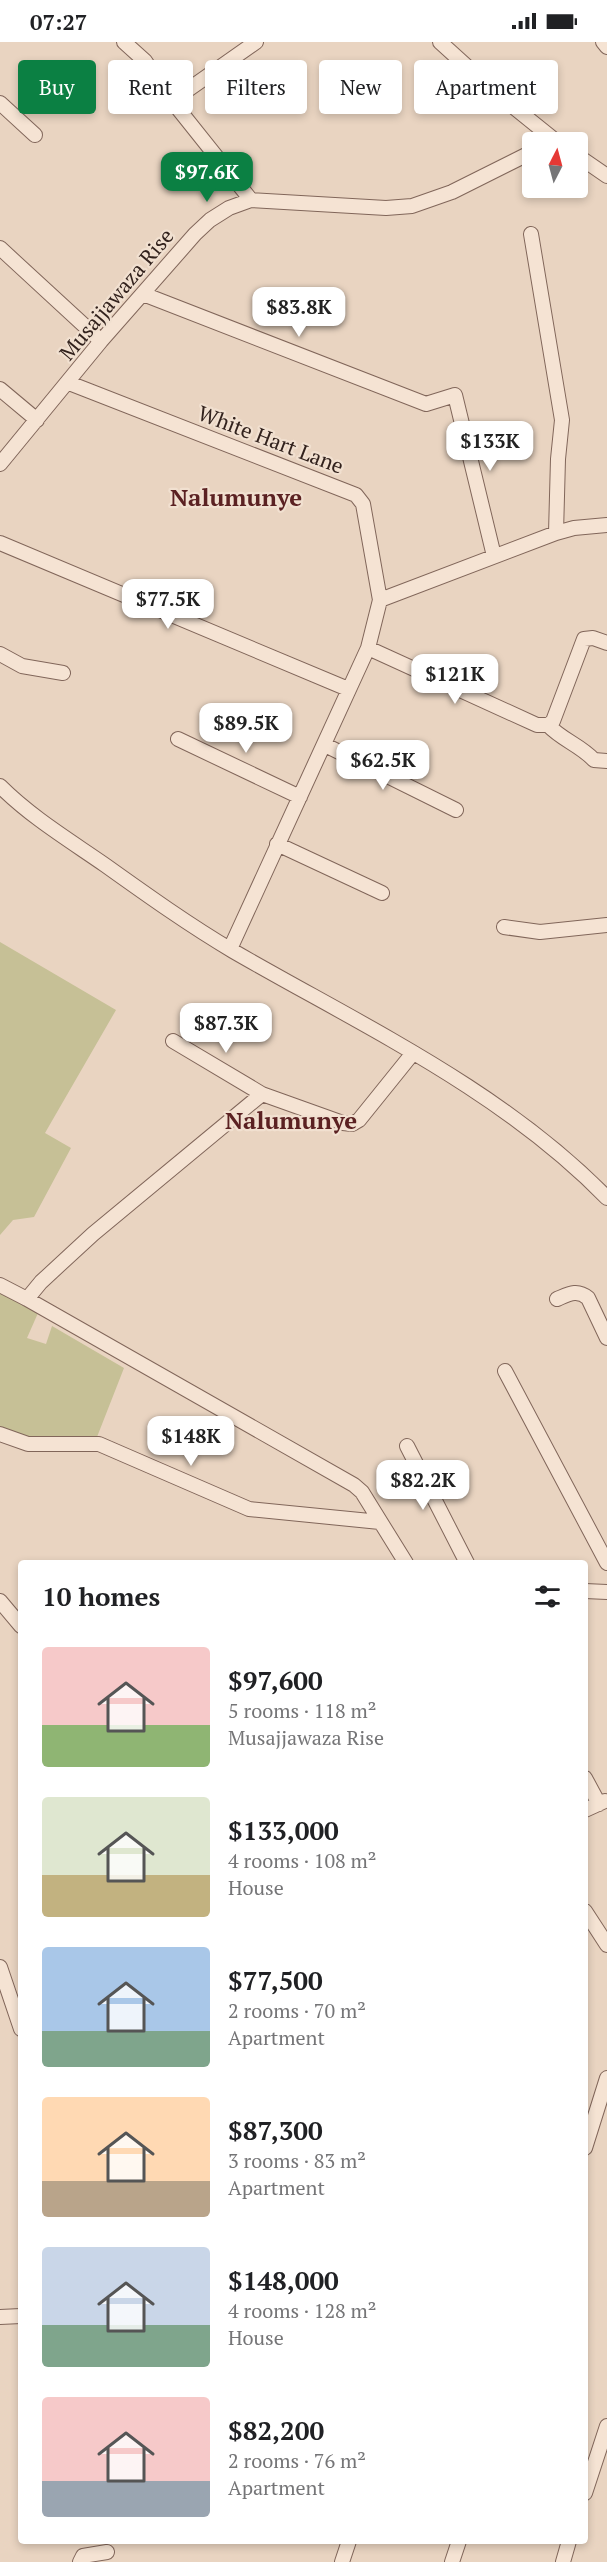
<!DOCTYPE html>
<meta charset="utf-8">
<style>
body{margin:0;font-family:"PT Serif",serif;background:#f2f2f2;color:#202124;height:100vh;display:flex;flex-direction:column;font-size:22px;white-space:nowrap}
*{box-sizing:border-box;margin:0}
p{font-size:20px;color:#757577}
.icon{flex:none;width:33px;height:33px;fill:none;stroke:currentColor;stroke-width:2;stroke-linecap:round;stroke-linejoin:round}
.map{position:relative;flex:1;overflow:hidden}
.panel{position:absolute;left:18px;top:1518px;width:570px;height:984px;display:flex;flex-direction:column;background:#fff;border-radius:6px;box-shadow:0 3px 9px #0003}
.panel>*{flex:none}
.guide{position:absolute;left:18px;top:18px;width:572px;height:54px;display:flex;gap:12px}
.needle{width:39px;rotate:6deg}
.buttons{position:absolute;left:522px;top:90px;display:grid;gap:12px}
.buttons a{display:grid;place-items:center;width:66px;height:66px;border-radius:6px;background:#fff;box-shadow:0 3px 9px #0003;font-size:30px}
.price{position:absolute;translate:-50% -51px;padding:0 14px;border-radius:12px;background:#fff;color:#222;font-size:20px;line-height:39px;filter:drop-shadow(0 2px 3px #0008)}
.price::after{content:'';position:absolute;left:50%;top:36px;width:18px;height:14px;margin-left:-9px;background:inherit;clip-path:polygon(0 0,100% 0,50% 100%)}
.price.current{background:#0b8043;color:#fff}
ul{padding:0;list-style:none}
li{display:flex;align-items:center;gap:18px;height:150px;padding:0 24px}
li span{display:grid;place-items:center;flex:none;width:168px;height:120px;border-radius:6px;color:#555}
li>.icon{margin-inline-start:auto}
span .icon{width:72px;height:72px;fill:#fffc;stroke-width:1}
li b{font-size:26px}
h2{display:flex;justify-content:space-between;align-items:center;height:72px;padding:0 24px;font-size:26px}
.tag{padding:0 21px;border-radius:6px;background:#fff;box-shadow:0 3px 9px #0003;font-size:21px;line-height:54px}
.tag.current{background:#0b8043;color:#fff}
.status{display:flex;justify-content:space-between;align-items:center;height:42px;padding:0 30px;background:#fff;direction:ltr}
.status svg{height:16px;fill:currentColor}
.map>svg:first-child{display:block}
.green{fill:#c6c096}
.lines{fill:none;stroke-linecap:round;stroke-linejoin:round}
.minor-casing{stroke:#81665a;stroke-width:16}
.minor{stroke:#f5e3d3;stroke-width:14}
.labels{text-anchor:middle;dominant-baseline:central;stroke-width:4.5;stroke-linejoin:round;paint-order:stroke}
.street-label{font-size:21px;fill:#32221d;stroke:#f1e0d0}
.quarter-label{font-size:24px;font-weight:bold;fill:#5b2122;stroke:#f1e0d0}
</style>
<div class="status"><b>07:27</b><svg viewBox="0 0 49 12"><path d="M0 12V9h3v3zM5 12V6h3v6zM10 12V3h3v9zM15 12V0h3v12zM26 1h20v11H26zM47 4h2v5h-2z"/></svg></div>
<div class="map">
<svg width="607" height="2520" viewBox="0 0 607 2520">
<rect width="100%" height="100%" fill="#e9d4c1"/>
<!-- green -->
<path class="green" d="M0,900L116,968L45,1091L71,1106L34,1175L13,1178L0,1193Z
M0,1250L38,1271L27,1296L46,1302L52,1284L124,1326L97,1395L29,1396L0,1386Z"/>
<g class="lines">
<!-- minor casing -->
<g class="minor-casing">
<path id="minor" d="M124,0L145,19L172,59L251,158
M440,0L495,50L557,100
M603,0L607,5
M172,59L256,0
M0,61L35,93
M578,114L607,134
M531,192L562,378L558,417L556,491
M0,206L101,299
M143,252L426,362L455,353L494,514
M69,341L356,453L363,462L380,558
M0,347L37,378
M0,422L101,299L195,192L210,178L229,166L251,158L386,166L412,164L452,150L532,110
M0,501L348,647
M368,606L537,683H548C562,698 580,703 594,718L607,719
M0,612L22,624L63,631
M548,683L553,679L584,597L593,596L607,601
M178,697L300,755
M325,703L456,768
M0,744C31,775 69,798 105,823C147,853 189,883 233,909C361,983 502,1048 607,1156
M277,802L382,851
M504,885L540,890L607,883
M230,907L368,606L380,558L556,491L574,486L607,483
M173,999L262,1052L343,1081L352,1082L359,1078L413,1011
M262,1052L93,1192L41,1240L27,1257L354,1443L362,1450L406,1521
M0,1243L27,1257
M557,1257C569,1252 577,1247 588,1256L607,1296
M505,1329L607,1521
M0,1392L28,1402H99L249,1467L380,1480
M407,1404L467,1521
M585,1549L607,1550
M0,1559L21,1584
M585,1736L599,1762
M585,1768L605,1759
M585,1869L607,1903
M0,1925L21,1987
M585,2106L607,2036
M0,2275L21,2274
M585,2451L607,2384
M80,2520L83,2514L107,2510
M342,2520L349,2499
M452,2520L459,2499
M563,2520L569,2499"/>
</g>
<!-- minor -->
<use href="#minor" class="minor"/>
</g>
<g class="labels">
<!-- street labels -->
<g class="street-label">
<text transform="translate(116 252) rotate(-50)">Musajjawaza Rise</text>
<text transform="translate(271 397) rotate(21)">White Hart Lane</text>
</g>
<!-- quarter labels -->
<g class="quarter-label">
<text x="236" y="455">Nalumunye</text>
<text x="291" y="1078">Nalumunye</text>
</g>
</g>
</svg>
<div class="buttons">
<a><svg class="needle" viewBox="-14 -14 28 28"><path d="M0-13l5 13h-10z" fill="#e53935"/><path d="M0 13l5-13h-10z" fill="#757577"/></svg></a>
</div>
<b class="price current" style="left:207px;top:161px">$97.6K</b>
<b class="price" style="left:299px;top:296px">$83.8K</b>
<b class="price" style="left:490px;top:430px">$133K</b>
<b class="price" style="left:168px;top:588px">$77.5K</b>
<b class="price" style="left:455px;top:663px">$121K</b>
<b class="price" style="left:246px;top:712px">$89.5K</b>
<b class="price" style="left:383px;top:749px">$62.5K</b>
<b class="price" style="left:226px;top:1012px">$87.3K</b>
<b class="price" style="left:191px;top:1425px">$148K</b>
<b class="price" style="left:423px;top:1469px">$82.2K</b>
<div class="guide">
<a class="tag current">Buy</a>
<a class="tag">Rent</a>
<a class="tag">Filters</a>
<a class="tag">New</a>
<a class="tag">Apartment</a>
</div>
<section class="panel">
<h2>10 homes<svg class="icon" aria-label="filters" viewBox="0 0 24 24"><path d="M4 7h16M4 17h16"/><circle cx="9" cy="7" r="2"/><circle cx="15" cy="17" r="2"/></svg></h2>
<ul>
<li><span style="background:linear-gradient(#f6c9c9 65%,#8fb573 0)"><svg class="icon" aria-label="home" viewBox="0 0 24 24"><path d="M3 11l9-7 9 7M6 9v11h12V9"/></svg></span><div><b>$97,600</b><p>5 rooms · 118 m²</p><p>Musajjawaza Rise</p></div></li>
<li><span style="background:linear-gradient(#dfe7d0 65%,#c2b280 0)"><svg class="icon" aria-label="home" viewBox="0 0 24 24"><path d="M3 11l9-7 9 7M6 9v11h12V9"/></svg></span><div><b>$133,000</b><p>4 rooms · 108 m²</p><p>House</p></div></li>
<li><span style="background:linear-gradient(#a9c7e8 70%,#7fa58c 0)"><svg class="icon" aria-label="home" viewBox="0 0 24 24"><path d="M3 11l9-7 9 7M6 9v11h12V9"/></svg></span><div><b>$77,500</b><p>2 rooms · 70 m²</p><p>Apartment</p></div></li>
<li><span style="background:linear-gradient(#ffd9b3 70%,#b9a48a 0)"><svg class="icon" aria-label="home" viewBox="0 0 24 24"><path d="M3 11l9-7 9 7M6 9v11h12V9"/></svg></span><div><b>$87,300</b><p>3 rooms · 83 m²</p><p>Apartment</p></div></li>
<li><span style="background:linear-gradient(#c9d6e8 65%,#7fa58c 0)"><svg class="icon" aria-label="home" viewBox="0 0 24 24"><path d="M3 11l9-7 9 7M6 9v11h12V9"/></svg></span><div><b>$148,000</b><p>4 rooms · 128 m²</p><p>House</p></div></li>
<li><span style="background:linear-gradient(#f6c9c9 70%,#9aa5b1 0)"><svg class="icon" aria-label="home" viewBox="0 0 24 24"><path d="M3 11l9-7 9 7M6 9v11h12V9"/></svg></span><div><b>$82,200</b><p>2 rooms · 76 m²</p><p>Apartment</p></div></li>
</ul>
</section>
</div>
